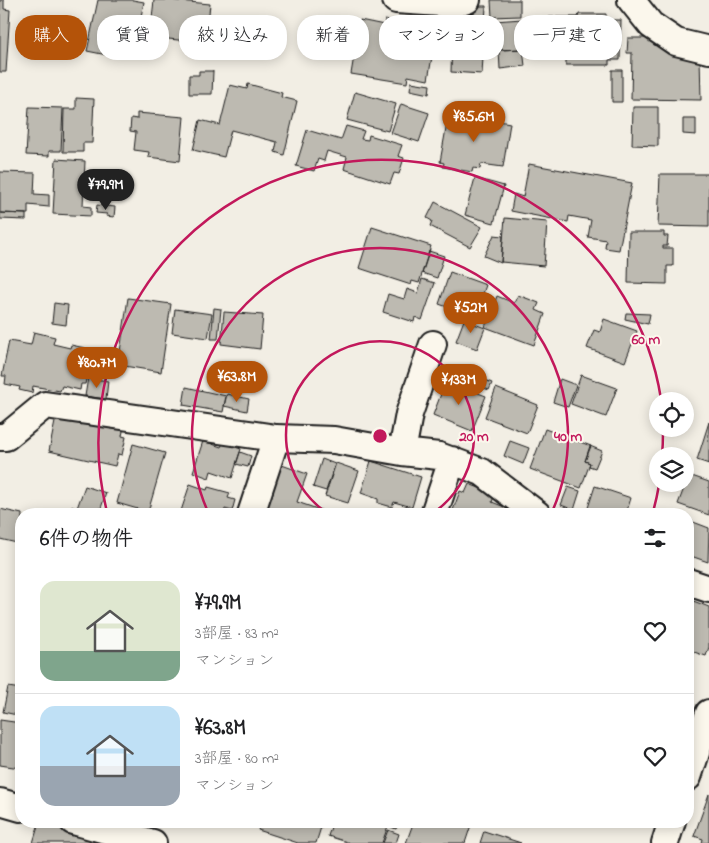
<!DOCTYPE html>
<html lang="ja">
<meta charset="utf-8">
<style>
body{margin:0;font-family:"Indie Flower","Klee One",sans-serif;background:#f2f2f2;color:#202124;height:100vh;display:flex;flex-direction:column;font-size:19px;white-space:nowrap}
*{box-sizing:border-box;margin:0}
p{font-size:16px;color:#757577}
.icon{flex:none;width:28px;height:28px;fill:none;stroke:currentColor;stroke-width:2;stroke-linecap:round;stroke-linejoin:round}
.map{position:relative;flex:1;overflow:hidden}
.drawer{position:absolute;left:15px;top:508px;width:679px;height:320px;display:flex;flex-direction:column;background:#fff;border-radius:20px;box-shadow:0 2px 12px #0003}
.drawer>*{flex:none}
.guide{position:absolute;left:15px;top:15px;width:680px;height:45px;display:flex;gap:10px}
.tools{position:absolute;left:649px;top:392px;display:grid;gap:10px}
.tools a{display:grid;place-items:center;width:45px;height:45px;border-radius:50%;background:#fff;box-shadow:0 2px 12px #0003;font-size:25px}
.price{position:absolute;translate:-50% -42px;padding:0 11px;border-radius:18px;background:#b45309;color:#fff;font-size:16px;line-height:32px;filter:drop-shadow(0 1px 2px #0008)}
.price::after{content:'';position:absolute;left:50%;top:30px;width:15px;height:11px;margin-left:-8px;background:inherit;clip-path:polygon(0 0,100% 0,50% 100%)}
.price.selected{background:#222;color:#fff}
ul{padding:0;list-style:none}
li{display:flex;align-items:center;gap:15px;height:125px;padding:0 25px}
li+li{border-top:1px solid #e0e0e0}
li span{display:grid;place-items:center;flex:none;width:140px;height:100px;border-radius:15px;color:#555}
li>.icon{margin-inline-start:auto}
span .icon{width:60px;height:60px;fill:#fffc;stroke-width:1}
li b{font-size:21px}
h2{display:flex;justify-content:space-between;align-items:center;height:60px;padding:0 25px;font-size:21px}
.tag{padding:0 18px;border-radius:20px;background:#fff;box-shadow:0 2px 12px #0003;font-size:18px;line-height:45px}
.tag.selected{background:#b45309;color:#fff}
.map>svg:first-child{display:block}
.building{fill:#bdbab1;stroke:#1c1c1c}
.lines{fill:none;stroke-linecap:round;stroke-linejoin:round}
.street-casing{stroke:#1c1c1c;stroke-width:30}
.street{stroke:#fbf7ec;stroke-width:26}
.ring{fill:none;stroke:#c2185b;stroke-width:2.5}
.centre{fill:#c2185b;stroke:#fbf7ec;stroke-width:2.5}
.ring-label{font-size:15px;text-anchor:middle;font-weight:bold;fill:#c2185b;stroke:#fbf7ec;stroke-width:4;stroke-linejoin:round;paint-order:stroke}
</style>
<div class="map">
<svg width="709" height="843" viewBox="0 0 709 843">
<rect width="100%" height="100%" fill="#f2eee4"/>
<filter id="ink" filterUnits="userSpaceOnUse"><feTurbulence type="fractalNoise" baseFrequency=".02" numOctaves="2"/><feDisplacementMap in="SourceGraphic" scale="10" xChannelSelector="R" yChannelSelector="G"/><feConvolveMatrix kernelMatrix="1 2 1 2 8 2 1 2 1" color-interpolation-filters="sRGB"/></filter>
<g filter="url(#ink)">
<!-- building -->
<path class="building" d="M0,0H4V9L10,10L6,72H0Z
M98,0H133L144,2L133,55L109,50L107,55L87,51Z
M154,0H168L210,4L206,43L150,37Z
M491,0H520V16L492,17Z
M475,6H486L484,40L455,39L457,13L474,14Z
M579,14H606V20H621L620,60H609V65H566V59H549V17H578Z
M522,19L523,49L497,50L495,21Z
M360,20L384,25L385,20L402,23L401,27L436,33L428,80L408,76L407,83L351,74Z
M208,36H220V54L208,55Z
M628,38H649L672,48L673,55L700,57L701,100L631,99L632,53H627Z
M452,39L484,40L482,74L451,72Z
M523,49L525,66L500,69L499,50Z
M612,70H622V102H612Z
M199,71H213L212,94H189V75H199Z
M411,82L430,85L429,94L410,90Z
M248,84L282,93L281,97L297,101L284,155L275,152L277,142L231,130L224,157L193,150L200,120L220,125L230,85L247,89Z
M355,92L396,104L388,131L347,120Z
M76,98L94,99L92,143H83V152H63L64,109H76Z
M401,104L429,113L419,142L391,133Z
M29,107L63,108L61,151H49V156L26,155Z
M633,107H658V146L632,145Z
M449,112L510,123L503,167L481,164L480,169L473,168L472,172L443,167L444,163L440,162Z
M137,113L184,117L180,161L148,157L149,152L134,150L136,132L130,131L131,118L137,119Z
M683,119H696V135L683,134Z
M346,126L364,131L361,139L368,140L369,135L402,145L398,156L404,158L399,174L394,173L390,184L344,169L347,157L327,151L324,161L318,159L314,171L296,166L307,130L341,140Z
M56,159L85,161L83,206L91,207V216L53,214Z
M529,164L632,183L619,250L605,248L606,240L588,237L591,220L569,216L568,222L511,211L514,194L523,197Z
M0,172L35,173L34,194L49,195V207L28,205V214L0,213Z
M660,174H709V227L658,226Z
M475,178L504,186L494,223L465,215Z
M435,202L482,227L470,247L430,226L432,221L427,218Z
M97,205L115,207L114,217L106,216L107,214L96,213Z
M0,213L26,214V220L0,219Z
M505,218L547,222L544,266L501,262Z
M372,227L431,246L419,283L412,281L411,285L359,268Z
M629,232H664V236H668L667,246H663V248H673V266H667V284L628,283Z
M494,235L503,236L501,263L484,256Z
M429,251L444,256L437,278L422,273Z
M450,272L486,285L475,317L439,304Z
M422,279L435,283L422,320L415,317L414,322L383,312L388,294L404,299L407,289L418,293Z
M518,295L539,303L536,310L545,314L534,345L485,327L497,296L514,303Z
M128,298L171,304L161,372L118,365Z
M54,303L68,305L66,325L52,323Z
M214,308L221,309L218,339H211Z
M175,309L212,314L208,338L172,333Z
M224,312L263,315L260,349L221,344Z
M626,313L650,314L648,324L625,319Z
M604,319L637,331L625,362L587,348L594,330L600,332Z
M464,320L485,328L477,349L456,341Z
M34,332L55,337L53,344L70,348L71,345L85,348L84,350L92,352L85,384H81L80,390L62,386L60,391L33,386L32,393L19,390L20,387L5,384L6,376H2L9,341L31,345Z
M453,367L492,383L489,390L450,375Z
M581,375L617,388L606,417L571,404Z
M88,378L108,381L106,399L85,396Z
M560,379L576,385L568,407L553,402Z
M446,381L486,396L472,431L433,415Z
M186,387L226,396L223,412L183,405Z
M496,388L538,405L527,433L485,417Z
M227,394L249,399L247,411L224,406Z
M57,412L125,422L122,436L126,437L122,455L118,454L115,466L49,451Z
M709,422V464L697,460Z
M545,429L591,446L585,461L590,463L581,488L530,469Z
M203,441L221,447L223,443L241,449L232,478L211,471L209,478L193,472Z
M510,441L529,448L523,464L504,456Z
M133,444L165,453L148,512L117,503Z
M590,446L602,451L595,468L589,466L590,463L585,461Z
M240,452L251,456L248,467L236,464Z
M322,459L335,464L326,491L313,487Z
M371,461L421,477L412,507L394,502L392,507L378,503V499L361,493Z
M336,463L359,471L348,503L325,496Z
M279,464L307,474L297,502L332,514H261Z
M689,475L709,482V515L678,504Z
M190,484L207,490L208,487L230,493L228,498L235,500L232,511L225,509L224,514H180Z
M469,484L495,494L492,502L512,510L511,513L513,514H454L452,513L460,491L465,493Z
M85,486L106,493L99,514H68L71,506L77,508Z
M595,486L631,498L626,514H586Z
M568,487L580,491L574,510L561,505Z
M0,509L22,514L21,544L0,539Z
M688,520L709,528L708,562L688,555Z
M688,599L709,607V647L706,656L688,650Z
M8,687L21,689V687V722L16,721L17,715L3,712Z
M0,720L21,723V759L20,768L0,765Z
M709,794V843H702L703,839L694,836Z
M261,821H323L316,843H298L258,830Z
M333,821H399L396,829L388,826L382,843H350L328,836Z
M414,821H460L471,825L465,843H406Z
M39,823L106,840L105,843H33Z
M388,830L399,834L396,843H383Z
M484,831L521,843H480Z"/>
<g class="lines">
<!-- street casing -->
<g class="street-casing">
<path id="street" d="M396,0L455,4L467,0
M631,0L651,25L676,42L709,50
M0,437H6L45,405L276,438L334,440L402,452L439,456L482,472L537,514
M402,452L409,414L433,344
M251,514L276,438
M434,514L452,460
M688,582L709,589
M688,777L709,713
M0,802L21,808
M73,821L153,843
M665,843L672,821"/>
</g>
<!-- street -->
<use href="#street" class="street"/>
</g>
</g>
<!-- distance rings -->
<g class="ring">
<path d="M327 513A94 94 0 1 1 433 513"/>
<path d="M208 512A188 188 0 1 1 552 512"/>
<path d="M659 485A283 283 0 0 1 653 512M107 512A283 283 0 1 1 661 399M663 431A283 283 0 0 1 662 456"/>
</g>
<circle cx="380" cy="436" r="8" class="centre"/>
<g class="ring-label">
<text x="646" y="344">60 m</text>
<text x="474" y="441">20 m</text>
<text x="568" y="441">40 m</text>
</g>
</svg>
<div class="tools">
<a><svg class="icon" aria-label="locate" viewBox="0 0 24 24"><circle cx="12" cy="12" r="6"/><path d="M12 2v4M12 18v4M2 12h4M18 12h4"/></svg></a>
<a><svg class="icon" aria-label="layers" viewBox="0 0 24 24"><path d="M12 4l9 5-9 5-9-5zM3 14l9 5 9-5"/></svg></a>
</div>
<b class="price" style="left:474px;top:143px">¥85.6M</b>
<b class="price selected" style="left:106px;top:211px">¥79.9M</b>
<b class="price" style="left:471px;top:334px">¥52M</b>
<b class="price" style="left:97px;top:389px">¥80.7M</b>
<b class="price" style="left:237px;top:403px">¥63.8M</b>
<b class="price" style="left:459px;top:406px">¥133M</b>
<div class="guide">
<a class="tag selected">購入</a>
<a class="tag">賃貸</a>
<a class="tag">絞り込み</a>
<a class="tag">新着</a>
<a class="tag">マンション</a>
<a class="tag">一戸建て</a>
</div>
<section class="drawer">
<h2>6件の物件<svg class="icon" aria-label="filters" viewBox="0 0 24 24"><path d="M4 7h16M4 17h16"/><circle cx="9" cy="7" r="2"/><circle cx="15" cy="17" r="2"/></svg></h2>
<ul>
<li><span style="background:linear-gradient(#dfe7d0 70%,#7fa58c 0)"><svg class="icon" aria-label="home" viewBox="0 0 24 24"><path d="M3 11l9-7 9 7M6 9v11h12V9"/></svg></span><div><b>¥79.9M</b><p>3部屋 · 83 m²</p><p>マンション</p></div><svg class="icon" aria-label="heart" viewBox="0 0 24 24"><path d="M12 20l-8-8c-3-5 5-10 8-4 3-6 11-1 8 4z"/></svg></li>
<li><span style="background:linear-gradient(#bfe0f5 60%,#9aa5b1 0)"><svg class="icon" aria-label="home" viewBox="0 0 24 24"><path d="M3 11l9-7 9 7M6 9v11h12V9"/></svg></span><div><b>¥63.8M</b><p>3部屋 · 80 m²</p><p>マンション</p></div><svg class="icon" aria-label="heart" viewBox="0 0 24 24"><path d="M12 20l-8-8c-3-5 5-10 8-4 3-6 11-1 8 4z"/></svg></li>
</ul>
</section>
</div>
